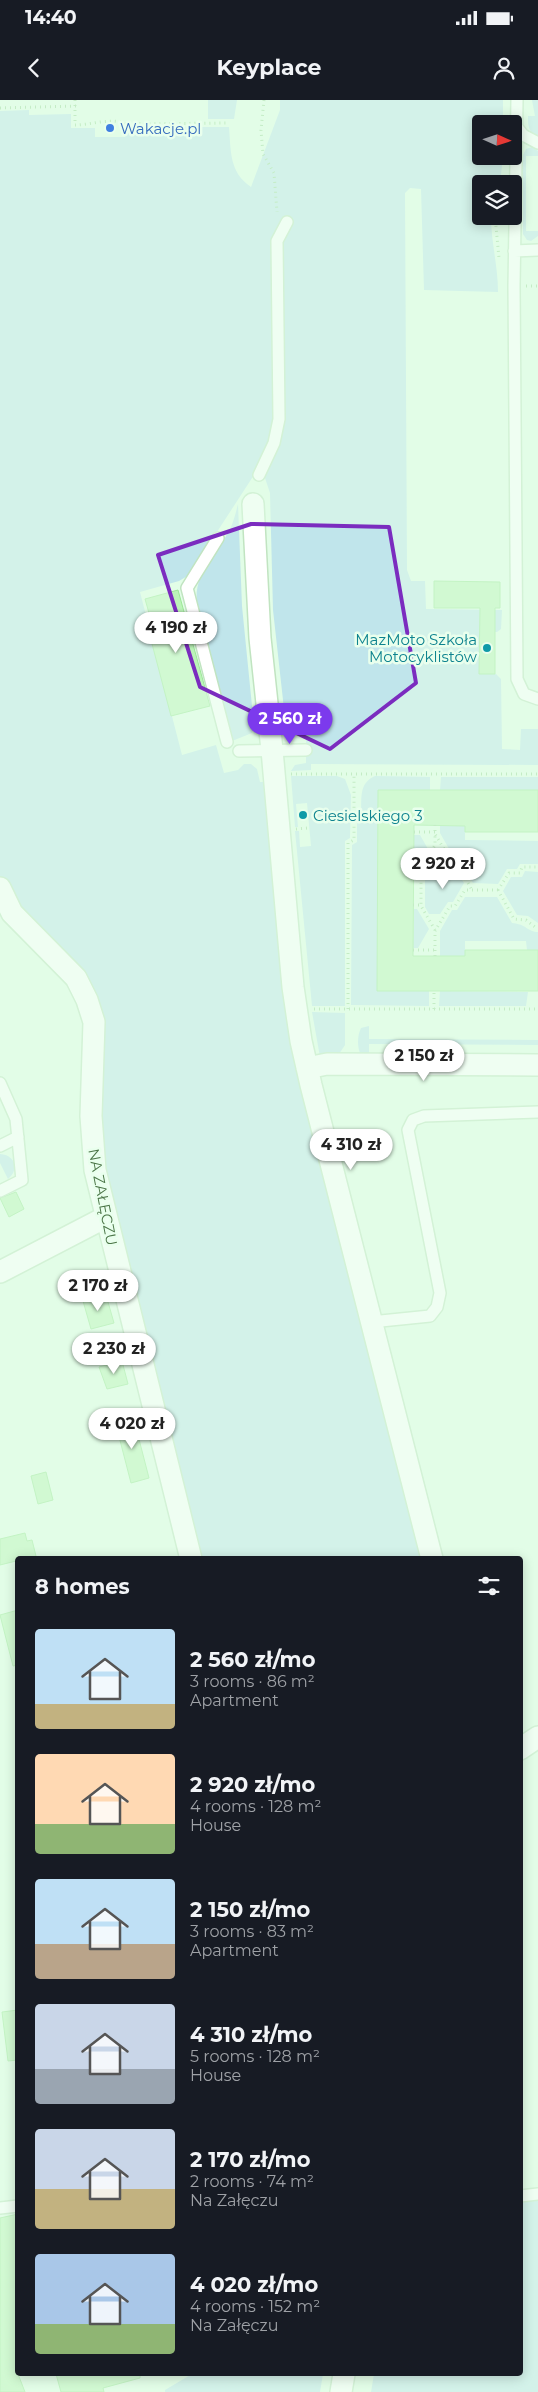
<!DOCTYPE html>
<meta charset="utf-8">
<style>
body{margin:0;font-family:Montserrat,sans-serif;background:#20242c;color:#f1f3f6;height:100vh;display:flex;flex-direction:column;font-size:19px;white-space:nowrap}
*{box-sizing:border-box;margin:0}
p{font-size:16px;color:#9ea1a6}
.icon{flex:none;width:28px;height:28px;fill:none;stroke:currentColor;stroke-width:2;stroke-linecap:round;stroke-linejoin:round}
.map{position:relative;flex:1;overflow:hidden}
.side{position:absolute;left:15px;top:1456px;width:508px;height:820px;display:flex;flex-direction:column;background:#171b24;border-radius:5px;box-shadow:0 2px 12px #0003}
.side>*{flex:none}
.needle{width:32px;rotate:93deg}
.fabs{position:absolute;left:472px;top:15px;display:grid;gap:10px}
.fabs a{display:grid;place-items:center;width:50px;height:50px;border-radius:5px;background:#171b24;box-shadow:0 2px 12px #0003;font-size:25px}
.price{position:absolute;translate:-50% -42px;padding:0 11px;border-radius:18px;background:#fff;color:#222;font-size:16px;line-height:32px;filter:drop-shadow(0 1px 2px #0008)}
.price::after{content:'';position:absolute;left:50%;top:30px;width:15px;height:11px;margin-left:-8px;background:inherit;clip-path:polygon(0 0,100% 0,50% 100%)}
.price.current{background:#7c3aed;color:#fff}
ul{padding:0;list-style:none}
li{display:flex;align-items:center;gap:15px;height:125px;padding:0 20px}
li span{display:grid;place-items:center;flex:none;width:140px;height:100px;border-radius:5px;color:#555}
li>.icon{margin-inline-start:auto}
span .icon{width:60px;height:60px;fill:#fffc;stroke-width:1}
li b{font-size:21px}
h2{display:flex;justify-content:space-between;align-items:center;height:60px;padding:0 20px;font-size:21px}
.status{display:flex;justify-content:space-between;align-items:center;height:35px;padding:0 25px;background:#171b24;direction:ltr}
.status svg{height:14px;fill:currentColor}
header{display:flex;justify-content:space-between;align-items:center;height:65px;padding:0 20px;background:#171b24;font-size:22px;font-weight:700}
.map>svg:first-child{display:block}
.green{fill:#c0e5eb}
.building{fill:#bcf4b9;stroke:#9ee798}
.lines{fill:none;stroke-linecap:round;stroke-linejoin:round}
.lane-casing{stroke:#c1e4c1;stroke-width:14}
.street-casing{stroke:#c1e4c1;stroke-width:24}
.path{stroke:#a0d89c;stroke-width:3;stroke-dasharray:1 4;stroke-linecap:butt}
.lane{stroke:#fff;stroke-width:11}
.street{stroke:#fff;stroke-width:21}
.marked{fill:none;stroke:#7b2cbf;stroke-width:4;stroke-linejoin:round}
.shop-dot{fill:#3f7fe0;stroke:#e9ffed;stroke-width:2}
.culture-dot{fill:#0f9aa8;stroke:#e9ffed;stroke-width:2}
.labels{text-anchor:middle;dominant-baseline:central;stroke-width:5;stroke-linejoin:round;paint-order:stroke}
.shop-label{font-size:15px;fill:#366cbe;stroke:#e9ffed;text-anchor:start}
.culture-label{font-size:15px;fill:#0d838f;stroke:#e9ffed;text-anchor:end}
.street-label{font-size:15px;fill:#4c7648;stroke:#e9ffed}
</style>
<div class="status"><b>14:40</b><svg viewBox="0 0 49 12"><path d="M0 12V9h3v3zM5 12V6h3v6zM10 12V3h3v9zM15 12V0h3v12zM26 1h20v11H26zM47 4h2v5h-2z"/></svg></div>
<header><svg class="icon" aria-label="back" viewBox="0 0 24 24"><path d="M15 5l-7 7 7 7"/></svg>Keyplace<svg class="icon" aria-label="person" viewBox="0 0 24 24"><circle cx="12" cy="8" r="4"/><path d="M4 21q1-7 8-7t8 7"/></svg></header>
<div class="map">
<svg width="538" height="2292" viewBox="0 0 538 2292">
<rect width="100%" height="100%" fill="#e2fde7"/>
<!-- green -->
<path class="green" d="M208,0H237L234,19H208Z
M280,0H503V24H481V56H503L500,84H481V116H491C491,142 498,166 498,192L424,190L421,89L410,88L405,93L407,470L411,481H425L426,509L502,510L501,529L497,532H480L479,574H496L501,579L502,649L520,650L521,629H538V665L311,664V670L291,671L295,665L306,663V636L291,635L286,627L273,510L270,393L264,375L275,353L282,320V145L289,124L284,119L278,128L274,143L275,312L272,331L264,356L254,375L189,475L179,481L140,492L182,655L216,645L224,673L238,670L244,664H251L257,669L260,682H266L284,877L293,950L420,1459H201L114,1117C108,1083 102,1050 101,1015C99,978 108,928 92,894C85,878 71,866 58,853C35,829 14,810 0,779V11L29,10V15L71,14V28H95V37H125V27H229C231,51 229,72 251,87L280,10Z
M532,0H538V37C528,32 528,26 528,16H535Z
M532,47L538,51V56H526V131H538V136L531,141L527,140L523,134V55L526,49Z
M238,404L242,506L254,626L252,633L232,641L197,504C193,472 218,454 231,427C234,420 236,412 238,404Z
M291,676H337L345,679L351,695L350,738L345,741V906H312L295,731H299L300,747L311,746L307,703L296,704L298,727H295Z
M375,676L430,677V690H378L377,891H429V906L351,905L352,745L357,742V715L361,714C362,700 358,683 375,676Z
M441,677H538V690H440Z
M440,726H465V740L538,741V764H520L517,769H507L498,784L473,783L461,763H457L440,733Z
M414,735H420L428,749L418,766H414Z
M435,754H443L452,771H456L464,783L453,802H448L440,814H429L425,807V770Z
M525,771L538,772V823L528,816L517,815L503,791L511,777H522Z
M465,797H497L512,823C526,824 528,832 538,832V850H527L526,841H465V856H440V831L452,810H457Z
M414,809H417L429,829L418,848H413Z
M440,891L528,892L526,906H439Z
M312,912L345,913V945L339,954L320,957Z
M369,926V939L538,940V945L369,944V957L361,955C357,948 357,936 361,928Z
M0,1054C15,1055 20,1069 8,1079L0,1063Z
M386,1233L444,1459H441L384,1238Z
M520,2100H538V2292H371L374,2274H520Z
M192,2274H323L320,2292H165V2290Z"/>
<!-- building -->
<path class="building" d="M434,481L500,482V508H495V574H479L480,508H434Z
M178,490L210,606L171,616L146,521L151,520L145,499Z
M378,690H538V732H465V726L414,725L413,856H465V850H538V891H377Z
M16,1092L24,1109L9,1117L0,1098Z
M106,1195L114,1223L91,1229L83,1201Z
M122,1261L128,1284L107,1289L99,1267Z
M133,1316L149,1378L131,1383L115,1321Z
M46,1372L53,1400L38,1404L31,1376Z
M25,1433L27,1441L32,1440L36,1456L0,1465V1439Z
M18,1510V1565L13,1566L0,1515Z
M18,1910V1960L8,1961L2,1912Z
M18,2114V2274L25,2292H0V2118Z
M56,2274H140V2278L103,2288L104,2292H61Z"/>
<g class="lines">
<!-- lane casing -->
<g class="lane-casing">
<path id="lane" d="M517,0L514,186L517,579L524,594L538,599
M516,26L523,35L538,43
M514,151L538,150
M259,375L274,343L279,319L277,141L287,122
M218,438L187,488L227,642
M239,651L306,650
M0,983L16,1019L22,1080L0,1091
M0,1046L18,1037
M371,1222L430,1216L437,1207L440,1193L408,1030L413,1020L424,1016L538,1012
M520,2096L538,2094
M0,2108L18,2106"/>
</g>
<!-- street casing -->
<g class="street-casing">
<path id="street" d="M253,404L260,538L272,650L293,887L301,941L311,985L432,1459
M0,788L12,813L76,878L87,900L94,922L91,1016L95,1070L191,1459
M307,968L327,964L538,965
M0,1172L106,1117
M520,1649L538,1637
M341,2292L344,2274"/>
</g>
<!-- path -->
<path class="path" d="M75,0V25C91,25 112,17 126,24L229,23
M264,0L261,30L263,54L274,73L277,112
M0,8L76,6
M495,116L499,158
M526,186H538
M291,674H538
M435,725V734L455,767H459L472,790
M296,729L308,728
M414,732H435
M414,774L421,775
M498,790L514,819L526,820L535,827H538
M498,790L509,773H520L522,767H538
M413,805H421
M435,830L421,806V769L435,745V734
M413,850H435
M435,856V831L450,806H455L465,790H498
M314,909H538
M348,909V743L354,740V673
M434,909V891"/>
<!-- lane -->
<use href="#lane" class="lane"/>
<!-- street -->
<use href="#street" class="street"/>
</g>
<!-- marked area -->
<path d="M0 0H538V2292H0ZM251,424L389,427L416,583L330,649L200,587L158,455Z" fill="#e2fde7" fill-opacity=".55" fill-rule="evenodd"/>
<path class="marked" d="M251,424L389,427L416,583L330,649L200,587L158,455Z"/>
<!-- markers -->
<circle class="shop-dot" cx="110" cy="28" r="5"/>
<g class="culture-dot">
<circle cx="487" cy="548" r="5"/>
<circle cx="303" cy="715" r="5"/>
</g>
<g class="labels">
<!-- shop labels -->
<g class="shop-label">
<text x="120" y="28">Wakacje.pl</text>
</g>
<!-- culture labels -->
<g class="culture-label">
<text x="477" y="539">MazMoto Szkoła<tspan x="477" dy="17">Motocyklistów</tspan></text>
<text x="313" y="715" text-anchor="start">Ciesielskiego 3</text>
</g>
<!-- street labels -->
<g class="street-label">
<text transform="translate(103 1097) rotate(79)">NA ZAŁĘCZU</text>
</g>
</g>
</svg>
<div class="fabs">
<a><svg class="needle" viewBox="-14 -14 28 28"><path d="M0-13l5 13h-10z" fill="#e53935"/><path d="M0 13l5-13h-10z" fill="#9ea1a6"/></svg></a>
<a><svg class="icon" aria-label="layers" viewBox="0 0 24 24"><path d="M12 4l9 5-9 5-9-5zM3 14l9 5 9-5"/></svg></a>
</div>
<b class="price" style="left:176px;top:554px">4 190 zł</b>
<b class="price current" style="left:290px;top:645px">2 560 zł</b>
<b class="price" style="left:443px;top:790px">2 920 zł</b>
<b class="price" style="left:424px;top:982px">2 150 zł</b>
<b class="price" style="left:351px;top:1071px">4 310 zł</b>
<b class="price" style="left:98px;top:1212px">2 170 zł</b>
<b class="price" style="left:114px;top:1275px">2 230 zł</b>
<b class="price" style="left:132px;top:1350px">4 020 zł</b>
<section class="side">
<h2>8 homes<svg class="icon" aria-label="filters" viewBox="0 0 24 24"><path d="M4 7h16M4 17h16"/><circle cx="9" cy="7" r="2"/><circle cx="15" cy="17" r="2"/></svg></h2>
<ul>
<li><span style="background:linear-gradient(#bfe0f5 75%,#c2b280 0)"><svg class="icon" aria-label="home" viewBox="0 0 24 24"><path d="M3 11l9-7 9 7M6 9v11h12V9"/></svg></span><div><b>2 560 zł/mo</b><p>3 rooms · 86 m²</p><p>Apartment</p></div></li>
<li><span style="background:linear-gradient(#ffd9b3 70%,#8fb573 0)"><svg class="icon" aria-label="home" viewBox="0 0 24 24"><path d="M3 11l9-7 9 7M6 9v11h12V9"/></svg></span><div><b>2 920 zł/mo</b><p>4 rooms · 128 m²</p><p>House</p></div></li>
<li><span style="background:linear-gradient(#bfe0f5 65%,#b9a48a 0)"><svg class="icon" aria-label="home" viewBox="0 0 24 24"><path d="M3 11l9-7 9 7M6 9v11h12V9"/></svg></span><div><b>2 150 zł/mo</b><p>3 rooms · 83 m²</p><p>Apartment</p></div></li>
<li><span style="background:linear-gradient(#c9d6e8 65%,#9aa5b1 0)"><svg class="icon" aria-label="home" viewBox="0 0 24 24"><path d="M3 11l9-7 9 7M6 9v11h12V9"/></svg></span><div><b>4 310 zł/mo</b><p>5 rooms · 128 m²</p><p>House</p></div></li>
<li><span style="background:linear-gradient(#c9d6e8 60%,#c2b280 0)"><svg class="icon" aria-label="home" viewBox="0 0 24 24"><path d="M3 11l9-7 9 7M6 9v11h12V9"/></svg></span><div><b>2 170 zł/mo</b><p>2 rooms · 74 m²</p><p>Na Załęczu</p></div></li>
<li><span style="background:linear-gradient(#a9c7e8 70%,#8fb573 0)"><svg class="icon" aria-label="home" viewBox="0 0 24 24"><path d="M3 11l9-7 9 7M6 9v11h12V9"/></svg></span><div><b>4 020 zł/mo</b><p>4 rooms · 152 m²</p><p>Na Załęczu</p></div></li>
</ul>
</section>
</div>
